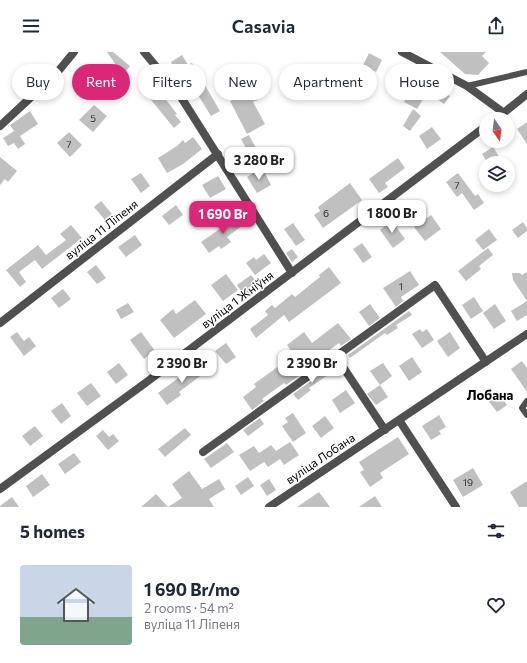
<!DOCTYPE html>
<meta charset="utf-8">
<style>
body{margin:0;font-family:Commissioner,sans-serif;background:#f6f6f7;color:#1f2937;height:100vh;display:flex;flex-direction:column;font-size:15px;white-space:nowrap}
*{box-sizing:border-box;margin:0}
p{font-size:13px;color:#747a83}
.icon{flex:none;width:22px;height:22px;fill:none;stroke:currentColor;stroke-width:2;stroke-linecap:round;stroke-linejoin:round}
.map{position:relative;height:455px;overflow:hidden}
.sheet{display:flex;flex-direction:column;background:#fff;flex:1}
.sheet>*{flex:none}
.top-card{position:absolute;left:12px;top:12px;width:503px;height:36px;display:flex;gap:8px}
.needle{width:26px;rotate:166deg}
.controls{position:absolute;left:479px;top:60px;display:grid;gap:8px}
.controls a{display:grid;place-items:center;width:36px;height:36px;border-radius:50%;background:#fff;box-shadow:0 2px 6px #0003;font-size:20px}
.price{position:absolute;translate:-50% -34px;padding:0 9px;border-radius:8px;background:#fff;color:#222;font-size:13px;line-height:26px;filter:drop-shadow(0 1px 2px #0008)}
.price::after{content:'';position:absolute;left:50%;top:24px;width:12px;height:9px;margin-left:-6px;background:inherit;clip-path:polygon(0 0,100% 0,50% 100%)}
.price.on{background:#db2777;color:#fff}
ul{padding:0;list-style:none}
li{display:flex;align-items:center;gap:12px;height:100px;padding:0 20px}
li+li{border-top:1px solid #e0e1e3}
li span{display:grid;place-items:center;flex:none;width:112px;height:80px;border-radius:4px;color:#555}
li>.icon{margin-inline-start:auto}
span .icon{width:48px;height:48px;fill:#fffc;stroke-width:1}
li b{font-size:17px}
h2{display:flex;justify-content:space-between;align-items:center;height:48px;padding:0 20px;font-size:17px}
.pill{padding:0 14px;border-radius:18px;background:#fff;box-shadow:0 2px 6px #0003;font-size:14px;line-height:36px}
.pill.on{background:#db2777;color:#fff}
header{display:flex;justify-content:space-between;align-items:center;height:52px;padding:0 20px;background:#fff;font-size:18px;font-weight:600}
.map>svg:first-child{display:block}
.building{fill:#c0c0c0}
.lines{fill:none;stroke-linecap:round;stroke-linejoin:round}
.lane{stroke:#505050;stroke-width:6}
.street{stroke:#505050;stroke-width:8}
.labels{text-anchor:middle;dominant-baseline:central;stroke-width:3;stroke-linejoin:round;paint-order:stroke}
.number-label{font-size:10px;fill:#303030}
.street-label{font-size:12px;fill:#000;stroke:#fff}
.neighbourhood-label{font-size:13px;font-weight:bold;fill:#000;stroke:#fff}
</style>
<header><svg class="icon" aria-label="menu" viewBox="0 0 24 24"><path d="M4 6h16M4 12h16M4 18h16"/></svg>Casavia<svg class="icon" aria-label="share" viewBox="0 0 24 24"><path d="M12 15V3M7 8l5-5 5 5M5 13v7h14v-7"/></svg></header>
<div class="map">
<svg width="527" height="455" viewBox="0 0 527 455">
<rect width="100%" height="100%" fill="#fff"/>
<!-- building -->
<path class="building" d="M107,0H113L130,14L123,23Z
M440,0H486L482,4L489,11L478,23L465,22Z
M369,1L382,8L376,20L363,13Z
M182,3L188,13L192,11L220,59L211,64L187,25L181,28L171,10Z
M417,26L450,44L444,52L432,43L430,47L425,44L417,57L404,50Z
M153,31L177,62L175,63L181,70L174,76L143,38Z
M253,38L258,48L253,50L265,72L247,82L230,49Z
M94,53L107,64L93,80L79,68Z
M413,57L421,64L410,79L403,74Z
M30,59L38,72L20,84L25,92L18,97L14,91L8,94L3,86L14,79L10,73Z
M527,70V92L517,77Z
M432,75L441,87L427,97L419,84Z
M69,80L82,93L70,105L57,91Z
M249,83L257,98L249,102L241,87Z
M193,85L202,97L183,112L167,121L158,106L177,94L183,88L185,91Z
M493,95L503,111H488L482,102Z
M0,105L17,119L8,130L5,127L0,133Z
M398,106L405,116L385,131L388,135L379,141L369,127Z
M258,118L261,123L265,121L271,133L257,141L247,125Z
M141,121L150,134L141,141L131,127Z
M458,121L475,144L478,142L484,151L474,158L462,141L457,145L446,130Z
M218,124L226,137L210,146L202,133Z
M350,131L362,148L323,176L314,163L320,159L318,155Z
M101,149L112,162L105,168L94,155Z
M176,153L183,163L169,173L162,164Z
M241,162L247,170L227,185L231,190L221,197L219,194L209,201L201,190Z
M431,163L441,177L425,189L414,175Z
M392,169L405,187L393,196L380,178Z
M523,170L527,176V179L518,186L512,178Z
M293,171L305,188L296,194L284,177Z
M71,173L82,186L42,217L35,208L19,220L26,230L20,235L6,218L38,193L46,203L66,188L60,182Z
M489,177L497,188L483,198L475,188Z
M135,183L142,193L126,205L118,195Z
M362,191L372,205L363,211L353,197Z
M488,196L493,203L479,214L481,217L466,229L458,219Z
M292,197L298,205L292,210L286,201Z
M264,202L271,211L255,223L246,211L254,205L256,208Z
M96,213L106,226L97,232L87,220Z
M329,215L341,231L289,270L284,263L256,286L250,277L268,263L265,259L272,253L275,256L292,242L295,245L320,225L319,223Z
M410,219L419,233L401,245L403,249L396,255L383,236Z
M527,220V263L517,269L511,259L527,249L513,228L512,221H520L522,223Z
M226,222L238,238L223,249L211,233Z
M251,223L261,235L245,245L237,233Z
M63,237L71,247L59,256L51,246Z
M474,245L483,259L471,267L462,253Z
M195,248L206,262L174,286L160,268L173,257L176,262Z
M128,251L134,260L121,267L116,258Z
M370,252L380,266L369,274L359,260Z
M495,252L506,269L494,277L483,261Z
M409,259L412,263L396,273L398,276L387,283L385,281L350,306L348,303Z
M338,271L351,287L341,294L339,291L324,302L326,305L286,333L284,331L262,347L264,349L252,358L243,345L256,335L254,332L294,303L287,293L304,280L312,291Z
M420,277L422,280L427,277L434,288L422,296L412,282Z
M17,280L24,289L29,285L36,294L24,304L10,285Z
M141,280L155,299L144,307L130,288Z
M450,280L460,296L448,305L437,289Z
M226,291L236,305L226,312L215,299Z
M412,305L422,320L409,329L399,314Z
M522,309L527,316V340L511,317Z
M200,310L207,319L179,340L181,343L167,353L158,341Z
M119,311L128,323L116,332L107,320Z
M383,311L392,324L380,333L370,319Z
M332,314L335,318L309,336L311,338L298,348L293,342Z
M91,331L101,344L87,354L77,341Z
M380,333L388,345L376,353L367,342Z
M346,338L355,351L340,361L332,348Z
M497,339L507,353L497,360L487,347Z
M62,351L71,364L61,372L51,359Z
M293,361L306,381L293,390L282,374L288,370L285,366Z
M439,363L446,375L439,379L441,382L431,388L422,374Z
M325,364L334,376L321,386L312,374Z
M260,366L264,372L248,384L243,378Z
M35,374L43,384L30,394L22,384Z
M185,376L191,383L165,405L158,397Z
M103,378L109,385L113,382L119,389L108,398L96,384Z
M398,385L409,402L380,421L383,426L370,435L360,420L364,418L359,410Z
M290,390L299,403L284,413L280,407L268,415L264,410L250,419L239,403L254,394L259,401L271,393L276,399Z
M227,391L234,400L211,416L204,407Z
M74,401L81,410L65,422L58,412Z
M473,416L483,433L463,445L453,428Z
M189,419L202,437L219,427L225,437L209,447L214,455H141L156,442L168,455L182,446L172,432Z
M42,422L50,433L33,445L26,434Z
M248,425L254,434L241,443L235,434Z
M269,427L276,438L267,444L260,433Z
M527,429V455H519L510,440Z
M319,440L330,455H297Z
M375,444L382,455H359Z
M12,445L19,455H0V454Z"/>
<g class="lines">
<!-- lane -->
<path class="lane" d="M467,34L527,20
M527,349L522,356L527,363"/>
<!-- street -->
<path class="street" d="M144,0L179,42L292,221
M402,0L467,34L504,61
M496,67L527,42
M0,74L56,22L74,0
M0,271L218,102
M335,303L385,378
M399,368L456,455
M203,400L435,233L486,310
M0,437L144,332L486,74
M269,455L527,282"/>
</g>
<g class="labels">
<!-- number labels -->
<g class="number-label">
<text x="93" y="66">5</text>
<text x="69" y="92">7</text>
<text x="457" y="133">7</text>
<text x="326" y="161">6</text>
<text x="401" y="234">1</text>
<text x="468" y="430">19</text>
</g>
<!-- street labels -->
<g class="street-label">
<text transform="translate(101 177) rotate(-38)">вуліца 11 Ліпеня</text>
<text transform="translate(237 247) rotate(-37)">вуліца 1 Жніўня</text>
<text transform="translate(320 406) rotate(-34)">вуліца Лобана</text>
</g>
<!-- neighbourhood labels -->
<g class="neighbourhood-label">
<text x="490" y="343">Лобана</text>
</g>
</g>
</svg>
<div class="controls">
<a><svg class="needle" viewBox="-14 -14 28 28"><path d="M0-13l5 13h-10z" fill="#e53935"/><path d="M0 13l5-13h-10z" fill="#747a83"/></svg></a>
<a><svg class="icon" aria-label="layers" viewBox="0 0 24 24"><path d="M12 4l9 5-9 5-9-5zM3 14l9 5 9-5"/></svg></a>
</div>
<b class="price" style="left:259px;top:129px">3 280 Br</b>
<b class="price" style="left:392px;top:182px">1 800 Br</b>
<b class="price on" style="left:223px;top:183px">1 690 Br</b>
<b class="price" style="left:182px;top:332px">2 390 Br</b>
<b class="price" style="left:312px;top:332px">2 390 Br</b>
<div class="top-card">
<a class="pill">Buy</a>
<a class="pill on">Rent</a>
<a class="pill">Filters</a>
<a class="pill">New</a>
<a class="pill">Apartment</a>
<a class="pill">House</a>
</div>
</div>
<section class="sheet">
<h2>5 homes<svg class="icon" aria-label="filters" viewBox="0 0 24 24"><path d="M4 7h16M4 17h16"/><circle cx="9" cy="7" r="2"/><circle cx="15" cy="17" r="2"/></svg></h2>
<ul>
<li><span style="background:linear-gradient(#c9d6e8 65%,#7fa58c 0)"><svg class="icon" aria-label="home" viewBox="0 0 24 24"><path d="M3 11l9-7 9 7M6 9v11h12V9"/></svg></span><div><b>1 690 Br/mo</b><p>2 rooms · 54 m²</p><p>вуліца 11 Ліпеня</p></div><svg class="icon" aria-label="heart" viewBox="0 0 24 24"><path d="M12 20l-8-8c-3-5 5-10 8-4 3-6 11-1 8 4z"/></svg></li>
</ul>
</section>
